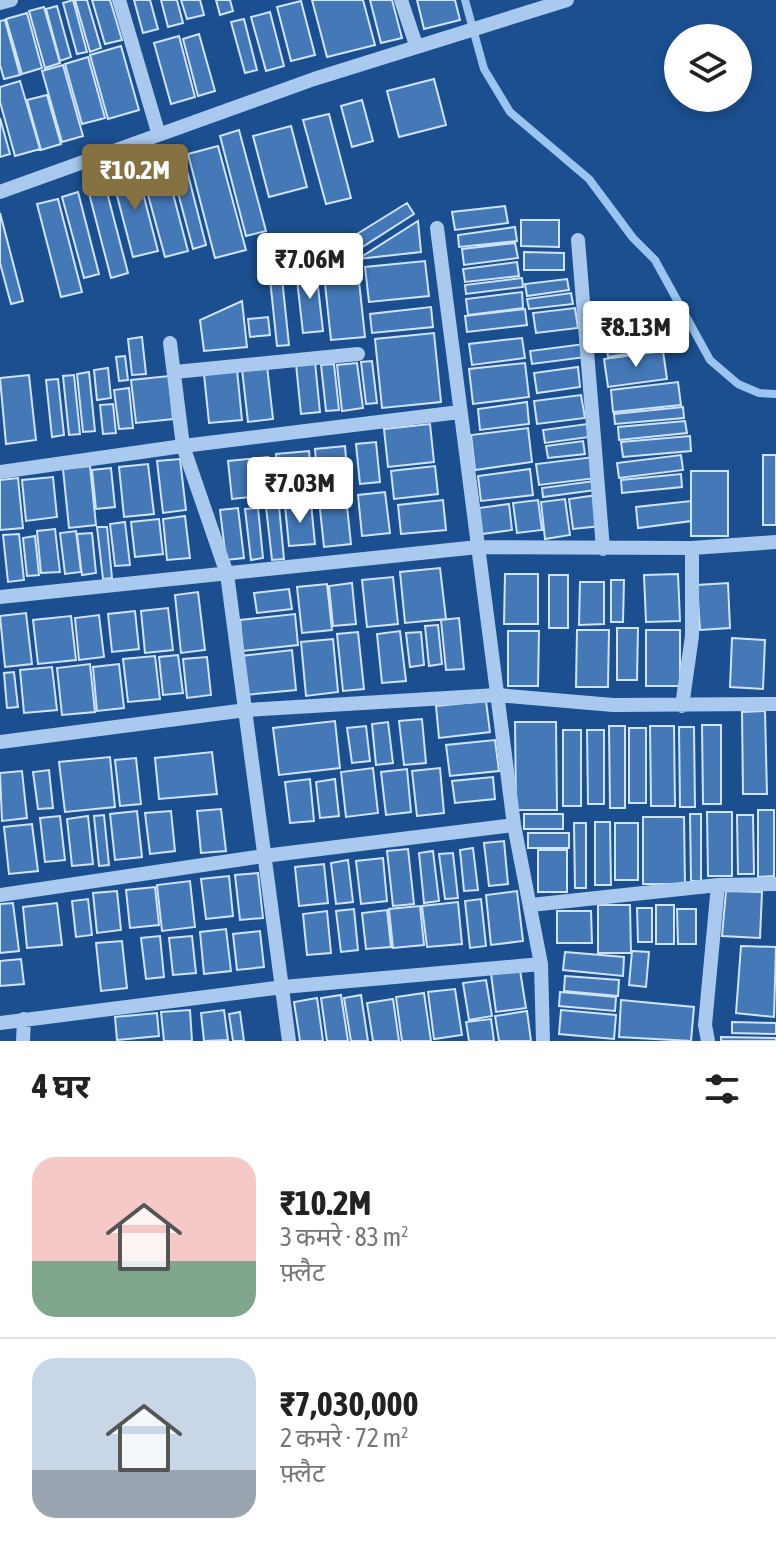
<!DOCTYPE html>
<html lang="hi">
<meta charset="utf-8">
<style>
body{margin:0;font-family:"Asap Condensed","Noto Sans Devanagari",sans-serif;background:#f6f6f6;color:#222;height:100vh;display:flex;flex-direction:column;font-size:30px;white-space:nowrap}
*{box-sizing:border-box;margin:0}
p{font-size:26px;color:#767676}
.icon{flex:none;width:44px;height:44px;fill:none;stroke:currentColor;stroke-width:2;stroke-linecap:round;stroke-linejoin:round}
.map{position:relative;height:1041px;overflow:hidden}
.side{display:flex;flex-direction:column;background:#fff;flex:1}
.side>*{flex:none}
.controls{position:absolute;left:664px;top:24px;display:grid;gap:16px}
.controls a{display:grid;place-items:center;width:88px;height:88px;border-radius:50%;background:#fff;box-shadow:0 4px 12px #0003;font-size:40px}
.price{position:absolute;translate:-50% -68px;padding:0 18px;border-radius:8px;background:#fff;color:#222;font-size:26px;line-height:52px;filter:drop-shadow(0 2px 4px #0008)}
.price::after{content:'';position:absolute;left:50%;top:48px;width:24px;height:18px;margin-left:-12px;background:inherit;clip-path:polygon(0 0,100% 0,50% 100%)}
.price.current{background:#857141;color:#fff}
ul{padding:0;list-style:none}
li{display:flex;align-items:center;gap:24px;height:200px;padding:0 32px}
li+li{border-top:2px solid #e0e0e0}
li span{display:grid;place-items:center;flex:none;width:224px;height:160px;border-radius:24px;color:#555}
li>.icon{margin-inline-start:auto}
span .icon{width:96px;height:96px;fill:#fffc;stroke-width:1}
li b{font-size:34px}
h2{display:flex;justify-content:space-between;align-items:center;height:96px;padding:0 32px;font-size:34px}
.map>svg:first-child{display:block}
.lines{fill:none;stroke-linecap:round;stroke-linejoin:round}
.stream{stroke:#9cc4f0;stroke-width:8}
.building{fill:#4478b7;stroke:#cfe3fa;stroke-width:2}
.minor{stroke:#a9c9ee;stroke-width:14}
</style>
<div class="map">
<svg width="776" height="1041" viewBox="0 0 776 1041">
<rect width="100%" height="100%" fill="#1b4f8f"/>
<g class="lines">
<!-- stream -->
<path class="stream" d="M465,0L484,69L510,112L589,179L633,238L655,260L710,360L738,384L759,393L776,394"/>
</g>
<!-- building -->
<path class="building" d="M73,0L87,52L77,54L63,3Z
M75,0H87L101,48L90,52Z
M92,0H110L122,40L105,44Z
M134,0H150L158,29L143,33Z
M161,0H177L183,23L168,27Z
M181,0H200L204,15L187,19Z
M216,0H230L233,11L220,15Z
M312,0H363L375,45L327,57Z
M370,0H392L402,38L381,43Z
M417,0H455L460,20L424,29Z
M301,1L315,55L291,61L277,7Z
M57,6L71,57L60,61L46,9Z
M44,7L60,63L45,68L29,11Z
M270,12L284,66L266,71L251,17Z
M27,13L42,68L22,74L6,19Z
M244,19L257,70L245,73L231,22Z
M5,20L20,75L4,79L0,65V21Z
M199,34L215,91L198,96L183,39Z
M179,36L195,97L171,104L154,43Z
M121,46L139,110L108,119L90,55Z
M88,57L105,118L82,124L65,64Z
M63,65L83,136L62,142L42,71Z
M434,79L446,125L399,137L387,91Z
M20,81L40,149L15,156L0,102V87Z
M47,95L61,144L41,150L27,100Z
M362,100L373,141L352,147L341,106Z
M329,114L351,198L326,204L303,120Z
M0,118L10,154L0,157Z
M291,126L307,187L269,197L253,136Z
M239,130L266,231L246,236L220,136Z
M218,146L246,250L215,258L188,154Z
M184,159L206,245L193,249L170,163Z
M136,166L158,251L133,257L111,173Z
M166,167L188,251L165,257L142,173Z
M102,173L128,273L111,278L85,178Z
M78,192L99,274L84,278L62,197Z
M58,199L82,292L61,297L37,204Z
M407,203L414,214L356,251L349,239Z
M505,206L508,223L455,230L452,212Z
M0,213L23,301L11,304L0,263Z
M521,220H559V247L521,246Z
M418,221L421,252L358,259Z
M515,227L517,241L459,247L458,235Z
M515,243L518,258L464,265L462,249Z
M524,252L564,253V270H524Z
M356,253L365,337L331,340L322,256Z
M425,261L429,296L369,302L365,267Z
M517,262L519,276L465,282L463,269Z
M316,269L323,331L303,333L296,271Z
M282,278L289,345L277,346L270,279Z
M522,278L523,287L466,294L465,285Z
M567,279L569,290L527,296L525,284Z
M522,292L523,308L468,315L466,299Z
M571,293L573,304L529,309L527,299Z
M242,301L247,347L204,351L200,320Z
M431,307L433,327L372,333L370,314Z
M575,308L578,328L536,333L533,313Z
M525,309L527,325L467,332L465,316Z
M268,317L270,335L250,337L248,319Z
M434,333L441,402L382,408L375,339Z
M142,337L146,374L132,375L128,339Z
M522,338L525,358L472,365L469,344Z
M662,338L663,348L608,357L607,347Z
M584,344L586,357L532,364L530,351Z
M663,351L667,379L608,387L604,359Z
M125,356L128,380L119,381L116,357Z
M372,361L377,403L366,404L361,362Z
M315,362L320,412L301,414L296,364Z
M357,363L363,408L342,411L337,365Z
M525,363L529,397L473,404L469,369Z
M334,364L339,410L326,411L321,365Z
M267,366L273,419L248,422L242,369Z
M578,367L580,387L537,393L534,373Z
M108,368L111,398L97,400L94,370Z
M237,370L242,420L209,423L204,374Z
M89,372L95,431L83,432L77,374Z
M29,375L36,440L6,444L0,378Z
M74,375L80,434L69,435L63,376Z
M169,376L173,419L136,423L131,380Z
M58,379L64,435L52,437L46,380Z
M678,382L681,405L613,412L611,390Z
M129,388L133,428L119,429L114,390Z
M581,395L585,418L537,424L534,401Z
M527,402L529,424L480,430L478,409Z
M113,404L116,433L103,434L100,405Z
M683,407L684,418L615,424L614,414Z
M685,421L687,433L619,440L618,427Z
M430,424L434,462L388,467L384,429Z
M587,424L589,437L545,443L543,430Z
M528,428L532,462L475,470L471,435Z
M690,436L691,451L623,457L621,442Z
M583,441L585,454L548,458L546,446Z
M376,442L380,482L360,484L356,444Z
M345,446L348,483L318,487L315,449Z
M309,451L313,491L280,495L276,454Z
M681,455L683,470L619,478L617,463Z
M763,455H776V525H763Z
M268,457L271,495L232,499L228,461Z
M594,457L597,478L539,485L536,464Z
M180,459L186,510L163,513L157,461Z
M148,464L154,514L124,517L119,467Z
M90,466L96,525L69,528L63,469Z
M435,466L438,494L394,499L391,471Z
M111,468L115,507L96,509L92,470Z
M530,469L533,495L481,501L478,476Z
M691,471H728V536H691Z
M681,474L682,487L622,493L621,480Z
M53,477L57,517L26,521L22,480Z
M18,478L23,528L0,530V480Z
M594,481L596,490L543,497L542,488Z
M385,492L390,533L362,536L358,495Z
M597,495L601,526L573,529L569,499Z
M346,497L351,544L324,547L319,500Z
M565,499L570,535L545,539L541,502Z
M443,500L446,530L401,534L398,505Z
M538,500L542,530L517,533L513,503Z
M691,501V521L638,528L636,507Z
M311,503L315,544L289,546L285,506Z
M509,504L512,530L482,534L479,508Z
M279,506L284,559L272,560L266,507Z
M238,508L244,558L226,560L220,510Z
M258,508L263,558L251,560L245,509Z
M185,516L190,558L167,560L163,519Z
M159,519L163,554L135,557L131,522Z
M125,522L130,565L115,566L110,524Z
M97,527H107L112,578L103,579Z
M55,529L60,572L41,573L37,531Z
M76,531L81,572L65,574L60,533Z
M92,533L96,573L82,575L77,534Z
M19,534L24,580L8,582L3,535Z
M35,536L39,575L27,576L23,538Z
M440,568L446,619L405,623L400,572Z
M505,574H538V624H504Z
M678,574L680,621L646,622L644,575Z
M549,575H568V628H549Z
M393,577L398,624L367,627L362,580Z
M611,580H624L623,622H611Z
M580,582H604V624L579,625Z
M352,583L356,624L333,626L329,586Z
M728,583L730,628L700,630L697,585Z
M327,584L332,630L302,633L297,587Z
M289,589L292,609L257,613L254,593Z
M198,592L205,650L181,653L175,595Z
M168,608L173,650L145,653L141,611Z
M135,611L139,649L112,652L108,614Z
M26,613L32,664L5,667L0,616Z
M295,614L298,645L243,651L240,620Z
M99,615L104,657L79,660L75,618Z
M71,616L76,660L38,664L33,620Z
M459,618L464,669L446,670L441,620Z
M438,625L442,664L429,666L425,626Z
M617,628H638L637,680H617Z
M577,630H609L608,687H576Z
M646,630H680V686H646Z
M400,631L406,681L382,683L377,634Z
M508,631H539L538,686H508Z
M358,632L364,689L343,691L337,634Z
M421,632L424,665L410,667L406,633Z
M732,638L765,640L763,689L730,687Z
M333,639L338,692L306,696L301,642Z
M292,650L296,690L245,695L241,656Z
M178,655L183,693L163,695L159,657Z
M155,656L160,699L128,702L123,659Z
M207,657L211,695L187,698L183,659Z
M90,664L95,712L62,715L57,668Z
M119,664L124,708L97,711L93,667Z
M52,667L57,710L24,713L20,670Z
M14,672L18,707L7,708L4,673Z
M486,701L490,732L439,738L436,706Z
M765,711L767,794H743L742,712Z
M422,719L426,763L404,765L399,721Z
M335,721L340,768L279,775L273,728Z
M388,722L393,763L376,765L372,724Z
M515,722H556L557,810H516Z
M702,725H721V804H703Z
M366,726L370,761L352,763L347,728Z
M609,726H625V808H610Z
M650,726H674L675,806H651Z
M679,727H694L695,807H680Z
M629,728H646V803H629Z
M563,730H581V806H563Z
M587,730H604V804H588Z
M495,740L499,771L450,776L446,745Z
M212,752L217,794L159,799L155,758Z
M110,757L115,807L65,812L59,762Z
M136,758L141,804L120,806L115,760Z
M373,768L378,813L346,817L341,772Z
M440,768L444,813L417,816L412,771Z
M407,769L411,812L386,815L381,772Z
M49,770L53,808L38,809L33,772Z
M22,771L27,818L2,821L0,773Z
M493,777L495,799L455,803L452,781Z
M310,779L314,821L290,823L285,782Z
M335,779L339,816L320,818L316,782Z
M221,809L226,851L201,853L197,811Z
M758,810H774V876L758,877Z
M137,811L142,857L115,860L110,814Z
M171,811L175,851L150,854L145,813Z
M707,812H732V876H708Z
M524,814H563V829H524Z
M690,814H701V881H691Z
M104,815L109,865L99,866L94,816Z
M737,815H753L754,874H738Z
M60,816L65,860L45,862L40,818Z
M88,816L93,864L72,866L67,819Z
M643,817H684L685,884H643Z
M595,822H610L611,885H595Z
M574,823H586V888H575Z
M615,823H638V880H615Z
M32,824L38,871L9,874L4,827Z
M528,833H569V848H528Z
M504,841L508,884L489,886L484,843Z
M473,848L478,890L464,891L460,850Z
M408,849L414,904L393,906L387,851Z
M538,850H567V892H538Z
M433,851L439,901L424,903L419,853Z
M453,853L458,898L445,899L439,854Z
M383,858L387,901L361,904L356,861Z
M348,860L353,902L336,904L331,863Z
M324,864L328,903L299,906L295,867Z
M258,873L263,918L240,920L235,875Z
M229,876L233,916L206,919L201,879Z
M190,881L195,927L162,931L157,885Z
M155,887L159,925L130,928L126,890Z
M117,891L121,930L97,933L93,893Z
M517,891L523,941L491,945L486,895Z
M726,891L762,892L760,938L722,936Z
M88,899L92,935L76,937L72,901Z
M481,899L486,946L470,948L465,901Z
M458,902L462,944L427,947L422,906Z
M13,903L19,951L0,953V904Z
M57,903L62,945L27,948L23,907Z
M598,905H630L631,953H598Z
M656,905H674V944H656Z
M420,906L424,945L393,948L389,909Z
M637,908H652V942H638Z
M354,909L358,950L341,952L336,911Z
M677,909H696V944H678Z
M387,910L391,947L366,949L362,913Z
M327,911L331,953L307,955L303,914Z
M557,911H591L592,943H557Z
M226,929L231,971L204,974L200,932Z
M260,931L264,967L237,970L233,934Z
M160,936L164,977L146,979L141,938Z
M192,936L196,973L173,975L169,938Z
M122,941L127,988L101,991L96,943Z
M741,946L776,947L774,1017L736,1013Z
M632,951L649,952L646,987L629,985Z
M565,952L624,957L623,976L563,970Z
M21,959L24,984L0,986V961Z
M520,970L526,1008L496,1012L491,974Z
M565,976L619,980L618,996L564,991Z
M486,980L492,1016L469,1020L463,983Z
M455,989L462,1035L434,1039L428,992Z
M560,992L616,997L615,1011L559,1006Z
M424,993L431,1041H402L396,997Z
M341,995L348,1041H327L321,998Z
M361,995L368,1041H351L344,998Z
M317,998L323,1041H300L294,1002Z
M393,999L399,1041H373L367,1003Z
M621,1000L694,1007L691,1041L619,1037Z
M190,1010L192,1041H164L161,1012Z
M224,1010L228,1040L204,1041L201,1013Z
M561,1010L616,1015L614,1039L559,1034Z
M527,1011L531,1041H499L495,1016Z
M240,1012L244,1041H233L229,1014Z
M157,1013L159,1036L117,1040L115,1017Z
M491,1019L494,1041H469L466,1022Z
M732,1022L776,1023V1034L732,1033Z
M721,1037L776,1038V1041H721Z"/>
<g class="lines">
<!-- minor -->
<path class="minor" d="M119,0L158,132
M401,0L416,45
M0,3L11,0
M0,192L314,79L567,0
M437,228L514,825L541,964L543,1041
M578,240L603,549
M170,343L183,446L227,574L289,1041
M175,372L358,354
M0,472L183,446L460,412
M0,597L478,547L692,548L776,542
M682,706L692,636V548
M0,742L246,710L497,695L613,705L776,704
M0,895L264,856L514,825
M531,905L718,885L776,884
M0,1023L283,987L541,964
M23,1041L24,1019
M708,1041L705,1025L718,885"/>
</g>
</svg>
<div class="controls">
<a><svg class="icon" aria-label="layers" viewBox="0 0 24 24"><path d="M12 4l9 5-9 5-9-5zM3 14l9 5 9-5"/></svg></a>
</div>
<b class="price current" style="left:135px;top:212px">₹10.2M</b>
<b class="price" style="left:310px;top:301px">₹7.06M</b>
<b class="price" style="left:636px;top:369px">₹8.13M</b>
<b class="price" style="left:300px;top:525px">₹7.03M</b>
</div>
<section class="side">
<h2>4 घर<svg class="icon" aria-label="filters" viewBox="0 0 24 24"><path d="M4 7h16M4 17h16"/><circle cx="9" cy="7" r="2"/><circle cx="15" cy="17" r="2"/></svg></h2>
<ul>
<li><span style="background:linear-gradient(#f6c9c9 65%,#7fa58c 0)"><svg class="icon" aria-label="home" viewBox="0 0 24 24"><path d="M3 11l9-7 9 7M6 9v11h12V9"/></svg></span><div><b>₹10.2M</b><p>3 कमरे · 83 m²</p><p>फ़्लैट</p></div></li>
<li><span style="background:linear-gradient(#c9d6e8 70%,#9aa5b1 0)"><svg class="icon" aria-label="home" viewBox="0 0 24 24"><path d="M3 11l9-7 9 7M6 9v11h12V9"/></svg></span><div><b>₹7,030,000</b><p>2 कमरे · 72 m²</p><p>फ़्लैट</p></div></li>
</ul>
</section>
